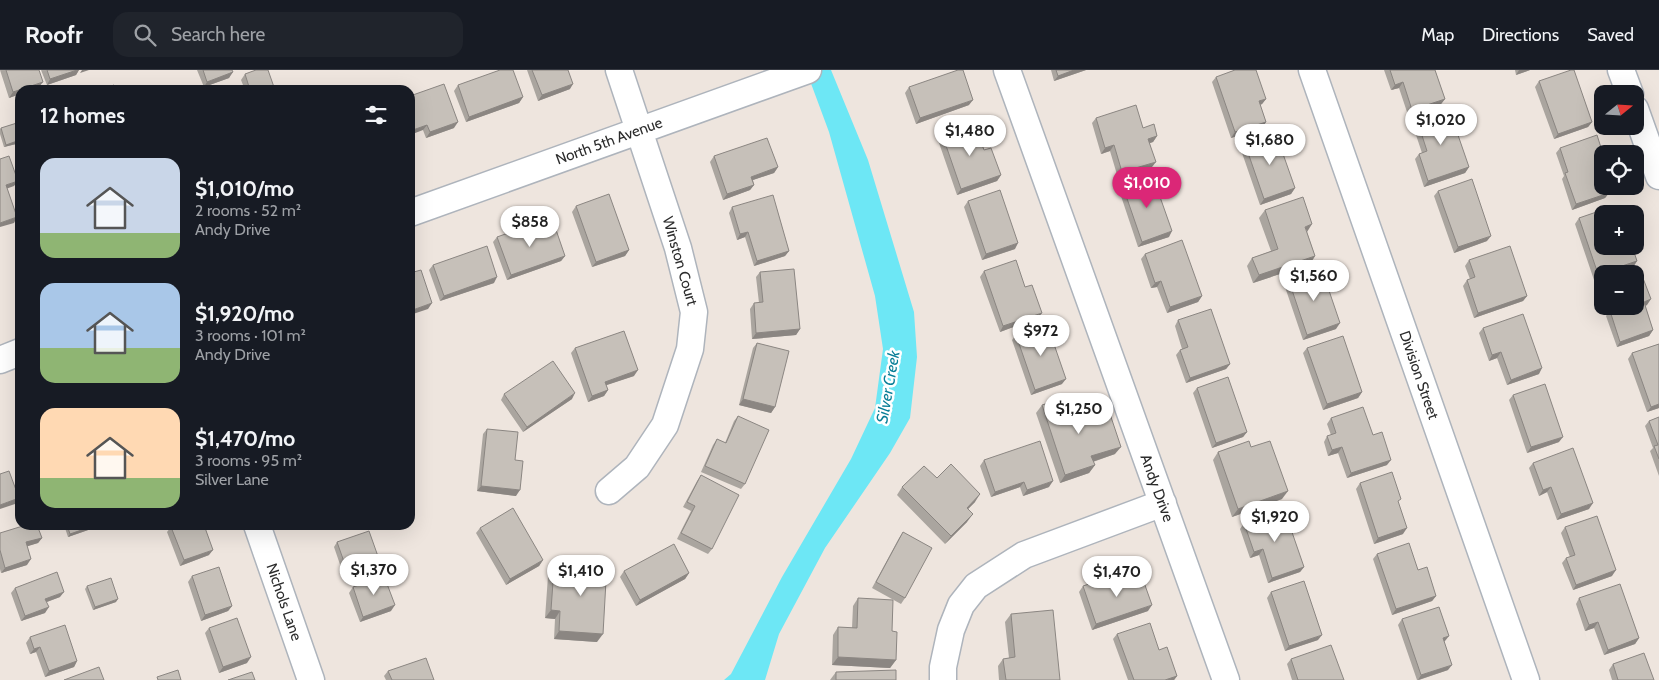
<!DOCTYPE html>
<meta charset="utf-8">
<style>
body{margin:0;font-family:Cabin,sans-serif;background:#20242c;color:#f1f3f6;height:100vh;display:flex;flex-direction:column;font-size:19px;white-space:nowrap}
*{box-sizing:border-box;margin:0}
p{font-size:16px;color:#9ea1a6}
.icon{flex:none;width:28px;height:28px;fill:none;stroke:currentColor;stroke-width:2;stroke-linecap:round;stroke-linejoin:round}
.map{position:relative;flex:1;overflow:hidden}
.details{position:absolute;left:15px;top:15px;width:400px;height:445px;display:flex;flex-direction:column;background:#171b24;border-radius:15px;box-shadow:0 5px 20px #0002}
.details>*{flex:none}
.needle{width:32px;rotate:72deg}
.fabs{position:absolute;left:1594px;top:15px;display:grid;gap:10px}
.fabs a{display:grid;place-items:center;width:50px;height:50px;border-radius:10px;background:#171b24;box-shadow:0 5px 20px #0002;font-size:25px}
.price{position:absolute;translate:-50% -42px;padding:0 11px;border-radius:18px;background:#fff;color:#222;font-size:16px;line-height:32px;filter:drop-shadow(0 1px 2px #0008)}
.price::after{content:'';position:absolute;left:50%;top:30px;width:15px;height:11px;margin-left:-8px;background:inherit;clip-path:polygon(0 0,100% 0,50% 100%)}
.price.active{background:#db2777;color:#fff}
ul{padding:0;list-style:none}
li{display:flex;align-items:center;gap:15px;height:125px;padding:0 25px}
li span{display:grid;place-items:center;flex:none;width:140px;height:100px;border-radius:15px;color:#555}
li>.icon{margin-inline-start:auto}
span .icon{width:60px;height:60px;fill:#fffc;stroke-width:1}
li b{font-size:21px}
h2{display:flex;justify-content:space-between;align-items:center;height:60px;padding:0 25px;font-size:21px}
header{display:flex;align-items:center;gap:30px;box-sizing:border-box;height:70px;padding:0 25px;background:#171b24;border-bottom:1px solid #363941}
header strong{font-size:24px}
nav{display:flex;gap:28px;margin-inline-start:auto;font-size:18px}
.search{width:350px;height:45px;background:#20242c;display:flex;align-items:center;gap:12px;box-sizing:border-box;padding:0 18px;border-radius:15px;color:#9ea1a6;font-size:19px}
.map>svg:first-child{display:block}
.water{fill:#6de7f5}
.lines{fill:none;stroke-linecap:round;stroke-linejoin:round}
.minor-casing{stroke:#aeb4bc;stroke-width:29}
.minor{stroke:#fff;stroke-width:26}
.wall{fill:#aaa59f}
.shaded-wall{fill:#8b8682}
.building{fill:#c6c0b9;stroke:#8b8682}
.labels{text-anchor:middle;dominant-baseline:central;stroke-width:5;stroke-linejoin:round;paint-order:stroke}
.street-label{font-size:15px;fill:#2c2c2c;stroke:#fff}
.water-label{font-size:16px;font-style:italic;fill:#087e97;stroke:#fff}
</style>
<header>
<strong>Roofr</strong>
<div class="search"><svg class="icon" aria-label="search" viewBox="0 0 24 24"><circle cx="10" cy="10" r="6"/><path d="M15 15l6 6"/></svg>Search here</div>
<nav><a>Map</a><a>Directions</a><a>Saved</a></nav>
</header>
<div class="map">
<svg width="1659" height="610" viewBox="0 0 1659 610">
<rect width="100%" height="100%" fill="#eee5de"/>
<!-- water -->
<path class="water" d="M806,0H831L868,90L914,242L917,287L910,348L890,383L825,478L779,564L765,610H724L731,604L782,507L851,389L875,338L883,279L875,226L829,62Z"/>
<g class="lines">
<!-- minor casing -->
<g class="minor-casing">
<path id="minor" d="M1007,0L1226,610
M1312,0L1526,610
M1621,0L1630,24
M1635,39L1659,106
M410,143L808,0
M0,290L20,282
M609,421L637,397L665,355L690,279L694,242L678,178L619,0
M257,455L311,610
M943,610V597L951,560L961,535L976,516L1024,485L1163,433"/>
</g>
<!-- minor -->
<use href="#minor" class="minor"/>
</g>
<!-- wall -->
<path class="wall" d="M0,0H39V17L9,28Z
M41,0H79L76,5L47,15Z
M197,0H232L229,8L204,17Z
M527,0H568L570,19L538,31Z
M1051,0H1086L1054,11Z
M1384,0H1435L1445,29L1441,34L1408,45L1399,18L1391,20Z
M1515,0H1530L1516,5Z
M245,4L275,20H245L241,10Z
M1216,7L1266,29L1262,34L1260,35L1266,52L1262,58L1231,68L1212,12Z
M1539,11L1592,52L1588,57L1554,69L1535,17Z
M458,15L523,27L519,33L466,52L454,21Z
M909,17L969,35L916,54L905,23Z
M410,26L454,58L426,68Z
M1096,48L1143,58L1157,66L1153,72L1150,73L1152,97L1118,108L1110,81L1101,84L1092,53Z
M1417,50L1469,97L1465,103L1424,117L1415,89L1419,84L1422,83L1413,56Z
M20,52V73L4,77L0,64V59L1,58Z
M942,64L984,80L1001,105L997,111L957,125L938,70Z
M1245,74L1295,118L1291,124L1260,135L1241,80Z
M1560,78L1602,84V98H1600L1609,123L1605,128L1572,140L1562,109L1564,106L1556,83Z
M714,86L778,97L774,103L753,110L754,115L750,120L723,130L710,92Z
M1123,117L1169,167L1138,177L1120,123Z
M1438,121L1487,171L1454,183L1434,126Z
M968,131L1015,179L982,190L964,137Z
M576,136L629,180L625,186L592,197L572,142Z
M732,137L789,181L785,186L754,196L745,167L737,170L729,143Z
M1265,140L1307,162L1315,186L1310,194L1253,213L1247,196L1252,188L1271,181L1259,148Z
M1602,144L1637,191L1633,197L1594,210L1575,154L1579,148Z
M527,163L565,186L561,191L507,210L493,172L497,167Z
M1145,184L1202,226L1198,232L1167,243L1157,217L1151,218L1141,189Z
M1469,190L1527,226L1523,231L1474,248L1463,216L1467,210L1470,209L1465,196Z
M433,195L494,213L440,231L429,200Z
M984,201L1025,217L1038,248L1000,262L980,207Z
M760,202L800,259L796,265L752,269L750,239L754,233H759L756,207Z
M1289,211L1336,259L1303,270L1285,217Z
M1647,235L1645,236L1653,260L1649,266L1617,277L1606,246L1608,243L1606,236H1635Z
M1178,250L1230,294L1226,299L1186,313L1176,285L1180,280L1182,279L1175,256Z
M1483,258L1539,304L1507,315L1497,288L1489,291L1479,263Z
M1016,265L1062,314L1031,325L1012,270Z
M757,273L775,337L771,343L739,335L753,278Z
M1659,274V338L1647,342L1628,289L1632,283Z
M575,278L634,306L606,315L608,320L604,326L588,332L571,283Z
M1307,278L1362,322L1358,328L1323,340L1303,283Z
M1197,318L1247,362L1243,367L1212,378L1193,323Z
M504,324L572,329L523,362L501,330Z
M1513,325L1559,372L1527,383L1509,330Z
M1042,335L1080,354L1115,384L1093,392L1095,395L1089,403L1060,413L1036,343Z
M738,346L745,414L741,419L701,402L713,375L717,369L725,373L734,351Z
M1659,347V406L1650,381L1653,378L1645,356L1649,351Z
M1331,348L1373,365L1387,395L1347,408L1338,383L1328,386L1324,372L1327,366L1331,365L1327,354Z
M487,359L515,390L516,426L477,421L483,364Z
M1251,377L1282,429L1232,447L1213,390L1218,382Z
M984,390L1049,417L1023,426L1020,417L991,427L980,396Z
M1533,393L1589,439L1557,450L1547,422L1539,426L1529,398Z
M701,405L712,479L708,484L677,469L691,441L683,437L697,411Z
M937,408L975,432L968,439L967,452L945,474L897,425L902,417Z
M1360,413L1403,464L1374,474L1356,419Z
M1244,453L1304,497L1300,502L1268,513L1259,485L1250,488L1240,459Z
M64,455H93L91,459L68,467Z
M171,457L209,485L180,496L167,462Z
M1565,457L1612,506L1573,520L1562,493L1566,488L1570,487L1561,463Z
M480,458L543,490L539,496L506,515L476,463Z
M903,462L905,528L901,534L872,518L899,468Z
M0,463L42,468L38,473L27,476V495L1,503L0,499Z
M337,472L380,492L376,498L345,509L334,477Z
M1377,484L1418,500L1436,526L1432,531L1392,545L1373,489Z
M574,490L597,572L554,569L555,549L545,548L548,506L554,498L569,499Z
M624,501L689,503L685,509L636,536L620,507Z
M192,506L232,536L228,541L201,551L188,512Z
M1112,514L1148,541L1092,560L1079,522L1083,516Z
M87,516L116,532L93,540L85,519Z
M353,517L391,541L360,552L349,523Z
M15,518L60,527L47,532L45,543L21,551L11,523Z
M1271,522L1318,570L1285,581L1267,528Z
M858,528L892,561L896,590L890,598L832,595L833,565L838,557L852,558L853,536Z
M1579,528L1639,568L1635,574L1604,585L1594,558L1585,561L1576,534Z
M1011,544L1060,610H999L998,596L1003,589L1009,588L1005,552Z
M1402,549L1445,571L1444,572L1448,600L1419,610H1417L1398,555Z
M209,558L247,593L219,603L205,563Z
M1117,564L1177,606L1174,610H1128L1113,569Z
M30,567L77,591L74,597L45,607L36,582L30,584L26,573Z
M1291,589L1344,610H1292L1287,594Z
M1613,594L1654,610H1612L1609,600Z
M388,601L434,610H386L384,606Z
M836,602L896,610H830Z"/>
<!-- shaded-wall -->
<path class="shaded-wall" d="M77,0H79L76,5L47,15L50,9Z
M82,0H89L80,3Z
M1074,0H1086L1054,11L1058,6Z
M1519,0H1530L1516,5Z
M233,2L229,8L204,17L207,12Z
M43,12L39,17L32,20H20V24L9,28L13,22Z
M1403,12L1399,18L1391,20L1395,15Z
M573,14L570,19L538,31L542,25Z
M523,27L519,33L466,52L469,47Z
M1266,29L1262,34L1255,37L1259,31Z
M1445,29L1441,34L1408,45L1412,40Z
M973,30L969,35L916,54L920,48Z
M458,52L454,58L426,68L430,62Z
M1266,52L1262,58L1231,68L1235,62Z
M1592,52L1588,57L1554,69L1558,64Z
M427,55L423,60L410,65V61Z
M1157,66L1153,72L1144,75L1148,69Z
M20,70V73L4,77L6,75Z
M1114,75L1110,81L1101,84L1105,78Z
M1156,92L1152,97L1118,108L1122,102Z
M1602,93V98L1595,100L1599,95Z
M778,97L774,103L747,112L751,107Z
M1469,97L1465,103L1424,117L1428,111Z
M1001,105L997,111L957,125L961,119Z
M18,111L14,116L3,120L6,115Z
M754,115L750,120L723,130L727,124Z
M1295,118L1291,124L1260,135L1264,129Z
M1609,123L1605,128L1572,140L1576,134Z
M17,147L14,153L0,157V153Z
M1312,154L1307,162L1305,157Z
M1172,161L1169,167L1138,177L1142,172Z
M748,162L745,167L737,170L740,164Z
M1491,166L1487,171L1454,183L1458,177Z
M1018,173L1015,179L982,190L986,184Z
M629,180L625,186L592,197L596,192Z
M789,181L785,186L754,196L757,191Z
M565,186L561,191L507,210L511,205Z
M1315,186L1310,194L1253,213L1259,205Z
M1637,191L1633,197L1612,204H1602V207L1594,210L1598,204Z
M497,207L494,213L440,231L444,226Z
M1161,211L1157,217L1151,218L1155,213Z
M1202,226L1198,232L1167,243L1170,237Z
M1527,226L1523,231L1474,248L1478,243Z
M1651,229L1647,235L1640,238L1644,232Z
M432,233L428,239L410,245V241Z
M1042,243L1038,248L1000,262L1003,256Z
M1340,253L1336,259L1303,270L1307,265Z
M800,259L796,265L752,269L756,263Z
M1653,260L1649,266L1617,277L1620,272Z
M1501,282L1497,288L1489,291L1492,285Z
M1230,294L1226,299L1186,313L1190,308Z
M1542,298L1539,304L1507,315L1511,310Z
M638,300L634,306L601,317L605,312Z
M1066,309L1062,314L1031,325L1035,320Z
M608,320L604,326L588,332L592,326Z
M1362,322L1358,328L1323,340L1327,334Z
M575,323L572,329L523,362L527,357Z
M743,329L775,337L771,343L739,335Z
M1659,334V338L1647,342L1651,337Z
M1247,362L1243,367L1212,378L1216,373Z
M1563,367L1559,372L1527,383L1531,377Z
M1121,377L1115,384L1086,394L1091,386Z
M1342,377L1338,383L1328,386L1332,380Z
M1391,390L1387,395L1347,408L1351,403Z
M1095,395L1089,403L1060,413L1065,405Z
M1053,411L1049,417L1023,426L1027,420Z
M1024,412L1020,417L991,427L995,422Z
M481,416L520,420L516,426L477,421Z
M1551,417L1547,422L1539,426L1543,420Z
M1288,421L1282,429L1232,447L1238,439Z
M980,424L975,432L961,446L967,438Z
M19,428L15,434L0,439V435Z
M1593,433L1589,439L1557,450L1561,444Z
M973,444L967,452L945,474L951,466Z
M324,455H332L322,459Z
M93,456L91,459L68,467L70,464Z
M1407,458L1403,464L1374,474L1378,468Z
M42,468L38,473L22,478L26,472Z
M1263,479L1259,485L1250,488L1254,482Z
M213,480L209,485L180,496L184,490Z
M31,489L27,495L1,503L5,498Z
M543,490L539,496L506,515L510,509Z
M380,492L376,498L345,509L348,503Z
M1304,497L1300,502L1268,513L1272,508Z
M1616,500L1612,506L1573,520L1576,515Z
M689,503L685,509L636,536L640,530Z
M64,522L60,527L41,534L45,529Z
M1436,526L1432,531L1392,545L1396,539Z
M118,529L116,532L93,540L95,537Z
M395,535L391,541L360,552L363,547Z
M1152,535L1148,541L1092,560L1096,554Z
M232,536L228,541L201,551L205,545Z
M49,537L45,543L21,551L25,546Z
M551,540L560,541L555,549L545,548Z
M1598,552L1594,558L1585,561L1589,555Z
M559,561L603,564L597,572L554,569Z
M1322,565L1318,570L1285,581L1289,576Z
M1449,566L1445,571L1439,573L1443,568Z
M1639,568L1635,574L1604,585L1608,580Z
M40,577L36,582L30,584L34,579Z
M251,587L247,593L219,603L223,597Z
M838,587L896,590L890,598L832,595Z
M77,591L74,597L45,607L49,601Z
M1452,595L1448,600L1418,610L1421,605Z
M1177,606L1174,610H1165Z"/>
<!-- building -->
<path class="building" d="M6,0H39L43,12L13,22Z
M47,0H77L50,9Z
M203,0H232L233,2L207,12Z
M256,0H268L275,20H250L245,4Z
M500,0H513L523,27L469,47L458,15Z
M532,0H568L573,14L542,25Z
M958,0H963L973,30L920,48L909,17Z
M1056,0H1074L1058,6Z
M1235,0H1256L1266,29L1259,31L1266,52L1235,62L1216,7Z
M1390,0H1435L1445,29L1412,40L1403,12L1395,15Z
M1571,0H1574L1592,52L1558,64L1539,11Z
M444,14L458,52L430,62L427,55L410,61V26Z
M114,15L115,20H99Z
M1136,35L1143,58L1154,54L1157,66L1148,69L1156,92L1122,102L1114,75L1105,78L1096,48Z
M1449,39L1469,97L1428,111L1419,84L1427,81L1417,50Z
M20,52V70L6,75L1,58Z
M974,53L984,80L991,78L1001,105L961,119L942,64Z
M1276,64L1295,118L1264,129L1245,74Z
M1597,65L1603,84H1602V93L1599,95L1602,105V116H1606L1609,123L1576,134L1565,103L1568,102L1560,78Z
M767,68L778,97L751,107L754,115L727,124L714,86Z
M9,86L18,111L6,115L17,147L0,153V89Z
M1153,107L1172,161L1142,172L1123,117Z
M1472,109L1491,166L1458,177L1438,121Z
M1000,120L1018,173L986,184L968,131Z
M609,124L629,180L596,192L576,136Z
M773,125L789,181L757,191L748,162L740,164L732,137Z
M1303,127L1312,154L1305,157L1315,186L1259,205L1252,188L1278,179L1265,140Z
M1611,137L1613,144H1602V176H1632L1637,191L1598,204L1579,148Z
M554,154L565,186L511,205L497,167L525,157L527,163Z
M1182,170L1202,226L1170,237L1161,211L1155,213L1145,184Z
M487,176L497,207L444,226L433,195Z
M1510,176L1527,226L1478,243L1467,210L1475,207L1469,190Z
M1016,190L1025,217L1032,215L1042,243L1003,256L984,201Z
M794,199L800,259L756,263L754,233L763,232L760,202Z
M421,200L432,233L410,241V203Z
M1322,200L1340,253L1307,265L1289,211Z
M1641,203L1651,229L1644,232L1653,260L1620,272L1610,241L1613,240L1612,236H1635V205Z
M1211,239L1230,294L1190,308L1180,280L1188,277L1178,250Z
M1523,244L1542,298L1511,310L1501,282L1492,285L1483,258Z
M1047,254L1066,309L1035,320L1016,265Z
M624,261L638,300L605,312L608,320L592,326L575,278Z
M1343,266L1362,322L1327,334L1307,278Z
M757,273L789,281L775,337L743,329Z
M1659,274V334L1651,337L1632,283Z
M553,291L575,323L527,357L504,324Z
M1228,307L1247,362L1216,373L1197,318Z
M1545,314L1563,367L1531,377L1513,325Z
M1070,326L1080,354L1110,344L1121,377L1091,386L1095,395L1065,405L1042,335Z
M1363,337L1373,365L1382,362L1391,390L1351,403L1342,377L1332,380L1327,366L1336,363L1331,348Z
M738,346L769,360L745,414L705,396L717,369L726,373Z
M1659,347V389L1654,376L1658,375L1649,351Z
M487,359L518,362L515,390L523,391L520,420L481,416Z
M1040,371L1053,411L1027,420L1024,412L995,422L984,390Z
M1249,371L1251,377L1270,371L1288,421L1238,439L1218,382Z
M1573,378L1593,433L1561,444L1551,417L1543,420L1533,393Z
M951,394L980,424L967,438L973,444L951,466L902,417L924,396L937,408Z
M9,401L19,428L0,435V404Z
M1392,402L1401,429L1398,431L1407,458L1378,468L1360,413Z
M701,405L739,425L712,479L681,463L695,436L687,432Z
M513,438L543,490L510,509L480,458Z
M1284,439L1304,497L1272,508L1263,479L1254,482L1244,453Z
M1597,446L1616,500L1576,515L1566,488L1575,485L1565,457Z
M26,455H37L42,468L26,472L31,489L5,498L0,480V463Z
M67,455H93V456L70,464Z
M176,455H204L213,480L184,490L171,457Z
M369,461L380,492L348,503L337,472Z
M903,462L932,478L905,528L876,512Z
M1409,473L1418,500L1427,497L1436,526L1396,539L1377,484Z
M674,474L689,503L640,530L624,501Z
M574,490L607,493L603,564L559,561L560,541L551,540L554,498L574,500Z
M219,497L232,536L205,545L192,506Z
M57,502L64,522L45,529L49,537L25,546L15,518Z
M1141,504L1152,535L1096,554L1083,516L1110,507L1112,514Z
M384,506L395,535L363,547L353,517Z
M111,508L118,529L95,537L87,516Z
M1304,511L1322,565L1289,576L1271,522Z
M1620,514L1639,568L1608,580L1598,552L1589,555L1579,528Z
M858,528L893,530L892,561L897,562L896,590L838,587V557L857,558Z
M1439,537L1449,566L1443,568L1452,595L1421,605L1402,549Z
M1053,540L1060,610H1006L1003,589L1015,587L1011,544Z
M237,548L251,587L223,597L209,558Z
M1150,553L1159,580L1167,577L1177,606L1165,610H1134L1117,564Z
M65,555L77,591L49,601L40,577L34,579L30,567Z
M1331,575L1344,610H1298L1291,589Z
M1644,583L1654,610H1618L1613,594Z
M426,588L434,610H392L388,601Z
M99,597L104,610H64Z
M178,600L181,610H158L157,607Z
M896,600V610H836V602Z
M252,602L255,610H228Z"/>
<g class="labels">
<!-- street labels -->
<g class="street-label">
<text transform="translate(609 71) rotate(-20)">North 5th Avenue</text>
<text transform="translate(680 191) rotate(74)">Winston Court</text>
<text transform="translate(1419 305) rotate(71)">Division Street</text>
<text transform="translate(1157 418) rotate(70)">Andy Drive</text>
<text transform="translate(284 532) rotate(71)">Nichols Lane</text>
</g>
<!-- water labels -->
<g class="water-label">
<text transform="translate(888 317) rotate(-80)">Silver Creek</text>
</g>
</g>
</svg>
<div class="fabs">
<a><svg class="needle" viewBox="-14 -14 28 28"><path d="M0-13l5 13h-10z" fill="#e53935"/><path d="M0 13l5-13h-10z" fill="#9ea1a6"/></svg></a>
<a><svg class="icon" aria-label="locate" viewBox="0 0 24 24"><circle cx="12" cy="12" r="6"/><path d="M12 2v4M12 18v4M2 12h4M18 12h4"/></svg></a>
<a>+</a>
<a>−</a>
</div>
<b class="price" style="left:1441px;top:76px">$1,020</b>
<b class="price" style="left:970px;top:87px">$1,480</b>
<b class="price" style="left:1270px;top:96px">$1,680</b>
<b class="price active" style="left:1147px;top:139px">$1,010</b>
<b class="price" style="left:530px;top:178px">$858</b>
<b class="price" style="left:1314px;top:232px">$1,560</b>
<b class="price" style="left:1041px;top:287px">$972</b>
<b class="price" style="left:1079px;top:365px">$1,250</b>
<b class="price" style="left:1275px;top:473px">$1,920</b>
<b class="price" style="left:374px;top:526px">$1,370</b>
<b class="price" style="left:581px;top:527px">$1,410</b>
<b class="price" style="left:1117px;top:528px">$1,470</b>
<section class="details">
<h2>12 homes<svg class="icon" aria-label="filters" viewBox="0 0 24 24"><path d="M4 7h16M4 17h16"/><circle cx="9" cy="7" r="2"/><circle cx="15" cy="17" r="2"/></svg></h2>
<ul>
<li><span style="background:linear-gradient(#c9d6e8 75%,#8fb573 0)"><svg class="icon" aria-label="home" viewBox="0 0 24 24"><path d="M3 11l9-7 9 7M6 9v11h12V9"/></svg></span><div><b>$1,010/mo</b><p>2 rooms · 52 m²</p><p>Andy Drive</p></div></li>
<li><span style="background:linear-gradient(#a9c7e8 65%,#8fb573 0)"><svg class="icon" aria-label="home" viewBox="0 0 24 24"><path d="M3 11l9-7 9 7M6 9v11h12V9"/></svg></span><div><b>$1,920/mo</b><p>3 rooms · 101 m²</p><p>Andy Drive</p></div></li>
<li><span style="background:linear-gradient(#ffd9b3 70%,#8fb573 0)"><svg class="icon" aria-label="home" viewBox="0 0 24 24"><path d="M3 11l9-7 9 7M6 9v11h12V9"/></svg></span><div><b>$1,470/mo</b><p>3 rooms · 95 m²</p><p>Silver Lane</p></div></li>
</ul>
</section>
</div>
